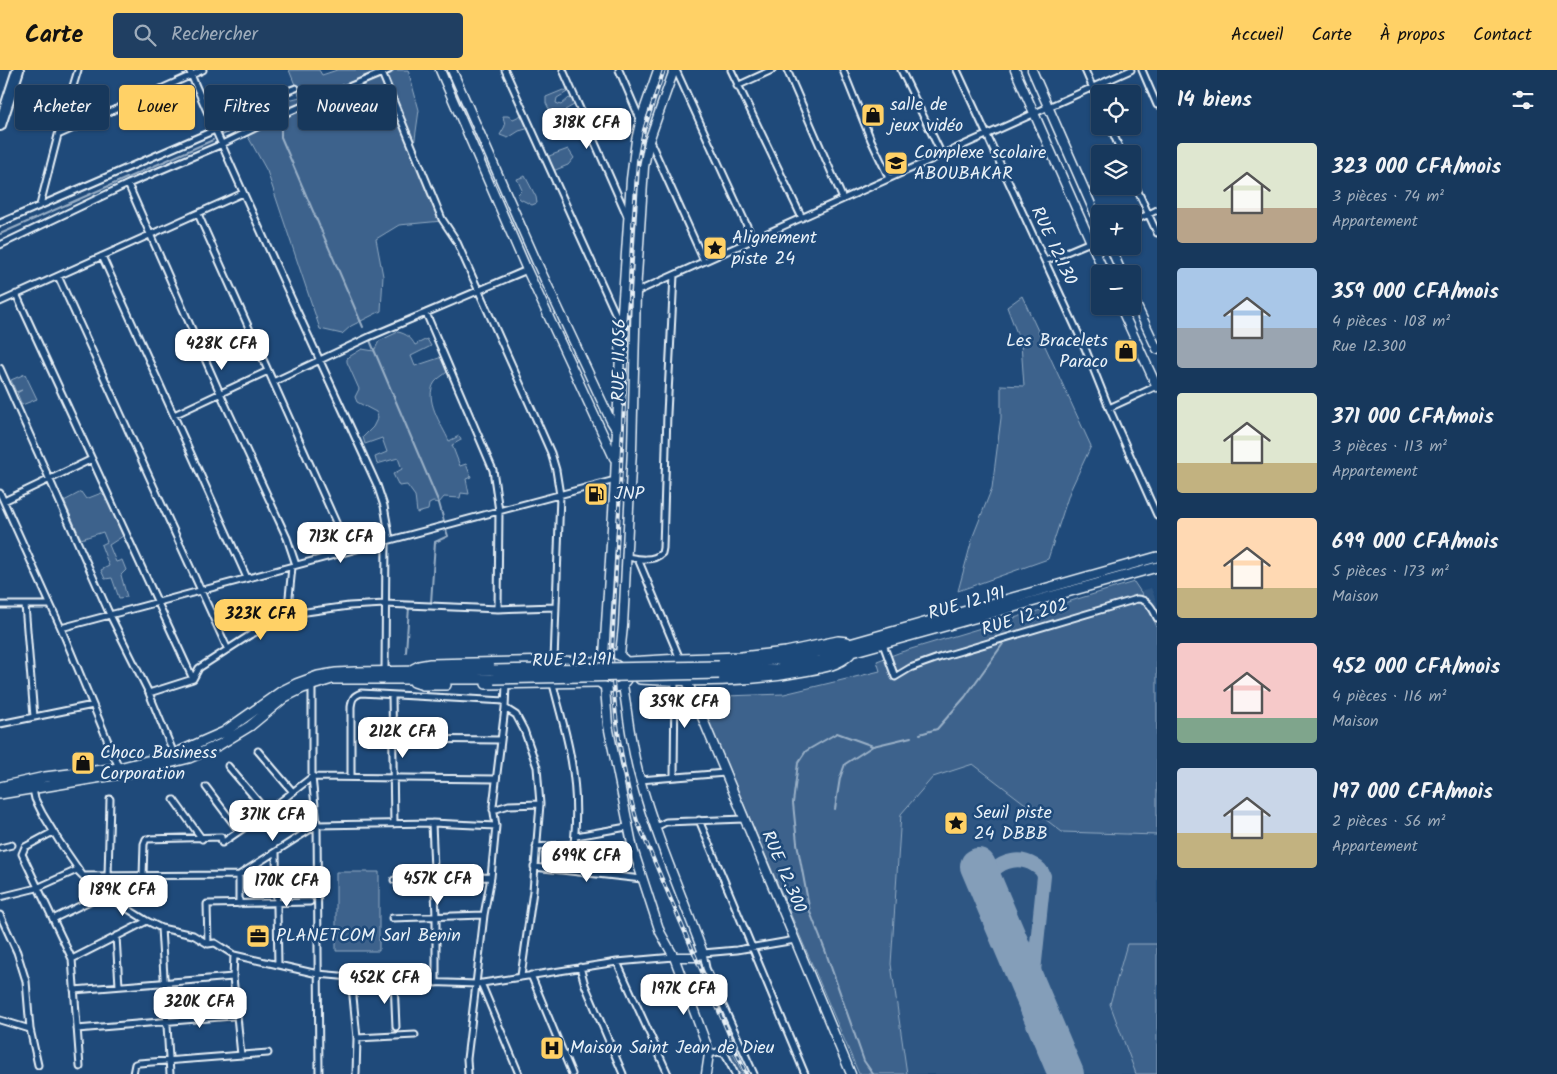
<!DOCTYPE html>
<html lang="fr">
<meta charset="utf-8">
<style>
body{margin:0;font-family:Kalam,sans-serif;background:#203f62;color:#f1f3f6;height:100vh;display:flex;flex-direction:column;font-size:19px;white-space:nowrap}
*{box-sizing:border-box;margin:0}
p{font-size:16px;color:#9eacbb}
.icon{flex:none;width:28px;height:28px;fill:none;stroke:currentColor;stroke-width:2;stroke-linecap:round;stroke-linejoin:round}
.map{position:relative;flex:1;overflow:hidden}
.panel{display:flex;flex-direction:column;background:#17385c;width:400px}
.panel>*{flex:none}
.banner{position:absolute;left:15px;top:15px;width:475px;height:45px;display:flex;gap:10px}
.fabs{position:absolute;left:1091px;top:15px;display:grid;gap:10px}
.fabs a{display:grid;place-items:center;width:50px;height:50px;border-radius:5px;background:#17385c;box-shadow:0 1px 4px #0004,0 0 0 1px #365272;font-size:25px}
.price{position:absolute;translate:-50% -42px;padding:0 11px;border-radius:10px;background:#fff;color:#222;font-size:16px;line-height:32px;filter:drop-shadow(0 1px 2px #0008)}
.price::after{content:'';position:absolute;left:50%;top:30px;width:15px;height:11px;margin-left:-8px;background:inherit;clip-path:polygon(0 0,100% 0,50% 100%)}
.price.selected{background:#ffd166;color:#111}
ul{padding:0;list-style:none}
li{display:flex;align-items:center;gap:15px;height:125px;padding:0 20px}
li span{display:grid;place-items:center;flex:none;width:140px;height:100px;border-radius:5px;color:#555}
li>.icon{margin-inline-start:auto}
span .icon{width:60px;height:60px;fill:#fffc;stroke-width:1}
li b{font-size:21px}
h2{display:flex;justify-content:space-between;align-items:center;height:60px;padding:0 20px;font-size:21px}
.tag{padding:0 18px;border-radius:5px;background:#17385c;box-shadow:0 1px 4px #0004,0 0 0 1px #365272;font-size:18px;line-height:45px}
.tag.selected{background:#ffd166;color:#111}
header{display:flex;align-items:center;gap:30px;box-sizing:border-box;height:70px;padding:0 25px;background:#ffd166;color:#111}
header strong{font-size:24px}
nav{display:flex;gap:28px;margin-inline-start:auto;font-size:18px}
.search{width:350px;height:45px;background:#203f62;display:flex;align-items:center;gap:12px;box-sizing:border-box;padding:0 18px;border-radius:5px;color:#9eacbb;font-size:19px}
main{display:flex;flex:1;min-height:0}
.map>svg:first-child{display:block}
.built{fill:#2e5683}
.green{fill:#3c628c;stroke:#92aac2}
.lines{fill:none;stroke-linecap:round;stroke-linejoin:round}
.stream{stroke:#9ab0c7;stroke-width:2}
.taxiway{stroke:#849eb9;stroke-width:14}
.runway{stroke:#849eb9;stroke-width:36}
.street-casing{stroke:#e8f1f8;stroke-width:9}
.secondary-casing{stroke:#e8f1f8;stroke-width:11}
.primary-casing{stroke:#e8f1f8;stroke-width:12}
.highway-casing{stroke:#e8f1f8;stroke-width:14}
.street{stroke:#1f4a7a;stroke-width:5}
.secondary{stroke:#1f4a7a;stroke-width:8}
.primary{stroke:#1f4a7a;stroke-width:9}
.highway{stroke:#1f4a7a;stroke-width:10}
.rail-casing{stroke:#e8f1f8;stroke-width:4}
.rail{stroke:#1f4a7a;stroke-width:2;stroke-dasharray:5.5;stroke-linecap:butt}
.primary-bridge-casing{stroke:#e8f1f8;stroke-width:12;stroke-linecap:butt}
.primary-bridge{stroke:#1f4a7a;stroke-width:9}
.labels{text-anchor:middle;dominant-baseline:central;stroke-width:5;stroke-linejoin:round;paint-order:stroke}
.poi-label{font-size:18px;fill:#e8f1f8;stroke:#1f4a7a;text-anchor:start}
.street-label{font-size:18px;fill:#e8f1f8;stroke:#1f4a7a}
</style>
<header>
<strong>Carte</strong>
<div class="search"><svg class="icon" aria-label="search" viewBox="0 0 24 24"><circle cx="10" cy="10" r="6"/><path d="M15 15l6 6"/></svg>Rechercher</div>
<nav><a>Accueil</a><a>Carte</a><a>À propos</a><a>Contact</a></nav>
</header>
<main>
<div class="map">
<svg width="1157" height="1004" viewBox="0 0 1157 1004">
<rect width="100%" height="100%" fill="#1f4a7a"/>
<filter id="ink" filterUnits="userSpaceOnUse"><feTurbulence type="fractalNoise" baseFrequency=".02" numOctaves="2"/><feDisplacementMap in="SourceGraphic" scale="10" xChannelSelector="R" yChannelSelector="G"/><feConvolveMatrix kernelMatrix="1 2 1 2 8 2 1 2 1" color-interpolation-filters="sRGB"/></filter>
<g filter="url(#ink)">
<!-- built -->
<path class="built" d="M1151,518L1157,533V1004H859L729,700L696,627L784,624L880,601L877,591L901,582L905,593Z"/>
<!-- green -->
<path class="green" d="M289,0H319L322,5L337,0H408L419,40L413,83L442,151L399,155L376,169L383,206L381,241L351,256L342,264L320,259L267,101L246,63L242,42L300,27Z
M563,20L569,21L557,28L556,33L561,35L569,28L573,30L574,35L565,40L569,42L578,41L566,56L560,61L546,33V27Z
M524,44L530,58L519,61L508,68L500,65L505,56L503,46H508L513,49Z
M568,79L574,88L568,95L553,101L549,86Z
M525,106L536,127L537,133L532,135L520,129L517,125L522,120L517,109Z
M1022,226L1091,376L1070,421L1048,489L958,521L973,466L992,418L1001,348V315L1024,316L1021,274L1007,237Z
M398,262C407,264 411,268 415,275L427,269L431,276L411,286L415,296L442,287L447,302C444,305 438,308 435,312C423,329 442,355 449,371L459,366L461,370L452,375L460,396L466,394L471,407L466,409L469,424L461,423L460,428L444,427L439,433L433,432L429,434L428,440L417,443L415,426L407,415L399,416L393,404L402,399L398,388L377,394L375,387L387,382L382,368L365,374L363,367L373,357L378,347L376,342L357,332L355,327L359,319L347,292V288L362,279L374,281L379,271Z
M25,304L37,329L22,335L17,323L22,320L16,322L11,310Z
M81,422L86,429L104,422L123,466L109,475L116,492L122,490L126,500L121,505L127,527L119,528L112,508L105,509L101,500L109,496L101,475L107,472L103,462L81,469L64,431Z
M1134,512L1142,524L1157,557V765L1062,762L973,694L933,707L901,744L891,894L907,1004H859L729,700L696,627L784,624L880,601L877,591L901,582Z
M336,802H379V881H336Z
M1127,874H1157V1004H1136L1110,934Z
M733,983L743,1004H737L728,986Z"/>
<g class="lines">
<!-- stream -->
<path class="stream" d="M222,65L277,37L281,50V67L363,257
M0,164L213,70
M369,268L439,433L444,451
M426,534L431,533L435,472L448,466L445,457
M406,582L409,537
M920,664L937,659L965,627L1005,571
M835,739L840,708L845,694L873,676
M873,1004L864,991L825,880L810,842L797,773L793,733L798,693L806,681L837,663L873,676L911,667"/>
<!-- taxiway -->
<path class="taxiway" d="M1005,860C999,853 991,849 987,841C971,811 1005,778 1034,795C1039,798 1042,800 1044,806L1033,911V927"/>
<!-- runway -->
<path class="runway" d="M978,796L1066,1004"/>
<!-- street casing -->
<g class="street-casing">
<path id="street" d="M189,0C249,139 314,277 377,415L384,436L390,470
M389,0L382,3L442,149L456,170L536,349L551,383L556,400L560,425L554,591
M505,0L620,254
M563,0L628,148
M619,0L640,49
M676,0L753,169
M731,0L802,148
M787,0L843,129
M843,0L871,70L889,108
M901,0L942,85
M957,0L1085,278L1109,338L1157,445
M1085,0L1100,35
M1142,0L1157,35
M737,16L772,0
M210,50L296,18
M1110,56L1122,84
M58,65L203,0
M650,71L704,191
M1132,108L1157,163
M128,114L220,323L287,468L296,495
M40,135L58,65L78,0
M198,144L338,457L341,483
M1132,152L1157,140
M0,153L215,60
M0,175L128,114L220,75L286,43L382,3
M102,186L247,508
M1045,191L1100,168
M58,206L228,580
M636,222L1131,0
M16,224L193,609
M0,232L243,123
M426,243L493,400L499,441L498,539
M0,298L110,545L149,623L174,684
M273,312L369,267L527,200
M1109,338L1157,316
M174,345L268,301
M0,423L61,558L119,698
M4,431L92,389
M627,487C638,489 653,492 662,483L663,478L667,344L674,205
M638,489L680,589
M0,535H50
M25,535L34,647
M287,547L292,497
M61,558L615,410
M883,574L895,607L910,598L941,587L1137,529C1148,529 1153,539 1157,548
M385,601L386,471
M553,614C559,639 567,664 571,689C578,727 577,764 570,801
M312,615V707L317,755L319,1004
M149,623L193,609L199,598L250,565L287,547L306,542L349,536L385,534L498,539L555,537
M392,625L394,754
M505,638L516,645L524,660L537,697L540,734L533,821L521,906
M0,654L93,635
M392,669L501,670
M258,681L293,722
M228,696L267,742
M351,707V637C352,629 353,626 361,623L505,631
M674,707L675,611
M640,710L725,703
M206,717L239,761
M33,719L35,729L42,743L59,771L83,806L104,824L147,851L161,858L193,865L208,874L215,873L234,885L318,904L394,911L476,914L484,845L491,807L496,756L493,736L505,638L506,614
M174,730L202,769
M493,740L509,735L540,734
M699,750L805,1004
M432,753L436,846V913
M656,757L666,752L744,749
M53,762L25,777L22,784L72,889L80,997
M576,766L627,757
M536,777L575,774
M0,778L12,775
M276,782L278,895
M534,797L642,809
M108,806L110,729
M143,806L144,774L146,769L221,767L222,773L267,742L312,707L496,709
M394,810L491,807
M0,827L37,818L77,800L83,806L239,805L317,755L432,753L496,756
M239,834V805
M0,845L17,882L26,911L30,959L38,995
M392,848L484,845
M53,849L104,824
M161,858L170,1004
M116,866L119,916
M208,874L207,834L310,832
M234,885L233,907L241,985
M72,889L147,851
M617,892L668,1004
M580,897L585,915L623,1004
M531,905L572,1004
M353,907L352,916L357,968L356,1004
M394,911L396,957
M481,913L519,1004
M74,920L233,907
M0,950L30,959
M77,959L232,946
M357,968L415,965
M709,984L718,982L725,984L735,1004
M133,1004L135,994L139,993L268,983
M468,1004L467,989L476,914L617,892L674,887
M754,1004L706,898L703,883L737,880L795,870"/>
</g>
<!-- secondary casing -->
<g class="secondary-casing">
<path id="secondary" d="M440,0L527,200L614,388
M452,0L538,195L611,351L616,359
M1015,0L1105,204
M1032,0L1100,155
M1110,176L1122,204
M1132,226L1157,279
M1120,236L1157,317
M595 601a17 17 0 1 1 34 0a17 17 0 1 1-34 0Z
M620,585L623,556L632,379L636,222L644,97L649,71L674,0
M604,586L615,410L621,257L631,109L636,70L641,49L658,0
M687,611L851,1004
M623,615C628,646 631,679 640,709C656,768 682,825 703,883L695,887H674
M605,617L608,655L633,779L660,862L674,887L707,976L709,984L706,1004"/>
</g>
<!-- primary casing -->
<g class="primary-casing">
<path id="primary" d="M627,592L680,589L741,587L786,582L838,571L847,572
M719,596L782,589L832,579L1157,487
M413,599L419,596L430,594L554,591L597,592
M719,604L777,599L819,591L1157,497
M640,609C695,612 750,612 804,601C821,598 838,596 850,584
M414,612L423,615H446
M486,614L598,612
M0,717L45,707L119,698L174,684L224,662L282,621L296,614L318,606L336,603L355,602L494,600
M0,724L138,701L189,688L219,675L250,656L285,627L303,618L332,609H494"/>
</g>
<!-- highway casing -->
<g class="highway-casing">
<path id="highway" d="M0,55L18,0"/>
</g>
<!-- street -->
<use href="#street" class="street"/>
<!-- secondary -->
<use href="#secondary" class="secondary"/>
<!-- primary -->
<use href="#primary" class="primary"/>
<!-- highway -->
<use href="#highway" class="highway"/>
<!-- rail casing -->
<g class="rail-casing">
<path id="rail" d="M664,0L644,60L638,91L632,170L612,583C613,640 621,697 637,751L746,1004"/>
</g>
<!-- rail -->
<use href="#rail" class="rail"/>
<!-- primary-bridge casing -->
<g class="primary-bridge-casing">
<path id="primary-bridge" d="M494,600L719,596
M494,609L719,604"/>
</g>
<!-- primary-bridge -->
<use href="#primary-bridge" class="primary-bridge"/>
</g>
</g>
<!-- icons -->
<defs>
<g id="shop-square" transform="scale(1.25)"><rect x="-9" y="-9" width="18" height="18" rx="4" fill="#ffd166" stroke="#1f4a7a"/><path d="M-5-2.5h2.3a2.7 3.5 0 0 1 5.4 0H5L5.5 6h-11ZM-1.5-2.5h3a1.5 2.3 0 0 0-3 0Z" fill="#111"/></g>
<g id="school-square" transform="scale(1.25)"><rect x="-9" y="-9" width="18" height="18" rx="4" fill="#ffd166" stroke="#1f4a7a"/><path d="M0-5L7-2L0 1L-7-2ZM-4 1L0 2.5L4 1V4Q0 6-4 4Z" fill="#111"/></g>
<g id="sight-square" transform="scale(1.25)"><rect x="-9" y="-9" width="18" height="18" rx="4" fill="#ffd166" stroke="#1f4a7a"/><path d="M0-6L1.8-2.2L6-1.7L2.9 1.2L3.7 5.4L0 3.3L-3.7 5.4L-2.9 1.2L-6-1.7L-1.8-2.2Z" fill="#111"/></g>
<g id="fuel-square" transform="scale(1.25)"><rect x="-9" y="-9" width="18" height="18" rx="4" fill="#ffd166" stroke="#1f4a7a"/><path d="M-5.5-6h7V0h2V4h1.3V-2.5L3-4.5l.8-.8L6-3V5H2.5V1h-1V6h-7ZM-4.2-4.7v3.2H.2V-4.7Z" fill="#111"/></g>
<g id="office-square" transform="scale(1.25)"><rect x="-9" y="-9" width="18" height="18" rx="4" fill="#ffd166" stroke="#1f4a7a"/><path d="M-6-3h4V-5.5h4V-3h4V5H-6ZM-1-4.5V-3h2v-1.5ZM-6 0V1H6V0Z" fill="#111"/></g>
<g id="hospital-square" transform="scale(1.25)"><rect x="-9" y="-9" width="18" height="18" rx="4" fill="#ffd166" stroke="#1f4a7a"/><path d="M-5-5h3v3.5h4V-5h3V5h-3V1.5h-4V5h-3Z" fill="#111"/></g>
</defs>
<g fill-rule="evenodd">
<use href="#shop-square" x="873" y="45"/>
<use href="#school-square" x="896" y="93"/>
<use href="#sight-square" x="715" y="178"/>
<use href="#shop-square" x="1126" y="281"/>
<use href="#fuel-square" x="596" y="424"/>
<use href="#shop-square" x="83" y="693"/>
<use href="#sight-square" x="956" y="753"/>
<use href="#office-square" x="258" y="866"/>
<use href="#hospital-square" x="552" y="978"/>
</g>
<g class="labels">
<!-- poi labels -->
<g class="poi-label">
<text x="890" y="35">salle de<tspan x="890" dy="21">jeux vidéo</tspan></text>
<text x="914" y="83">Complexe scolaire<tspan x="914" dy="21">ABOUBAKAR</tspan></text>
<text x="732" y="168">Alignement<tspan x="732" dy="21">piste 24</tspan></text>
<text x="1108" y="271" text-anchor="end">Les Bracelets<tspan x="1108" dy="21">Paraco</tspan></text>
<text x="614" y="424">JNP</text>
<text x="100" y="683">Choco Business<tspan x="100" dy="21">Corporation</tspan></text>
<text x="974" y="743">Seuil piste<tspan x="974" dy="21">24 DBBB</tspan></text>
<text x="276" y="866">PLANETCOM Sarl Benin</text>
<text x="570" y="978">Maison Saint Jean de Dieu</text>
</g>
<!-- street labels -->
<g class="street-label">
<text transform="translate(1053 176) rotate(65)">RUE 12.130</text>
<text transform="translate(620 290) rotate(-89)">RUE 11.056</text>
<text transform="translate(967 534) rotate(-16)">RUE 12.191</text>
<text transform="translate(1025 548) rotate(-17)">RUE 12.202</text>
<text transform="translate(572 591) rotate(-1)">RUE 12.191</text>
<text transform="translate(783 802) rotate(67)">RUE 12.300</text>
</g>
</g>
</svg>
<div class="fabs">
<a><svg class="icon" aria-label="locate" viewBox="0 0 24 24"><circle cx="12" cy="12" r="6"/><path d="M12 2v4M12 18v4M2 12h4M18 12h4"/></svg></a>
<a><svg class="icon" aria-label="layers" viewBox="0 0 24 24"><path d="M12 4l9 5-9 5-9-5zM3 14l9 5 9-5"/></svg></a>
<a>+</a>
<a>−</a>
</div>
<b class="price" style="left:587px;top:80px">318K CFA</b>
<b class="price" style="left:222px;top:301px">428K CFA</b>
<b class="price" style="left:341px;top:494px">713K CFA</b>
<b class="price selected" style="left:261px;top:571px">323K CFA</b>
<b class="price" style="left:685px;top:659px">359K CFA</b>
<b class="price" style="left:403px;top:689px">212K CFA</b>
<b class="price" style="left:273px;top:772px">371K CFA</b>
<b class="price" style="left:587px;top:813px">699K CFA</b>
<b class="price" style="left:438px;top:836px">457K CFA</b>
<b class="price" style="left:287px;top:838px">170K CFA</b>
<b class="price" style="left:123px;top:847px">189K CFA</b>
<b class="price" style="left:385px;top:935px">452K CFA</b>
<b class="price" style="left:684px;top:946px">197K CFA</b>
<b class="price" style="left:200px;top:959px">320K CFA</b>
<div class="banner">
<a class="tag">Acheter</a>
<a class="tag selected">Louer</a>
<a class="tag">Filtres</a>
<a class="tag">Nouveau</a>
</div>
</div>
<section class="panel">
<h2>14 biens<svg class="icon" aria-label="filters" viewBox="0 0 24 24"><path d="M4 7h16M4 17h16"/><circle cx="9" cy="7" r="2"/><circle cx="15" cy="17" r="2"/></svg></h2>
<ul>
<li><span style="background:linear-gradient(#dfe7d0 65%,#b9a48a 0)"><svg class="icon" aria-label="home" viewBox="0 0 24 24"><path d="M3 11l9-7 9 7M6 9v11h12V9"/></svg></span><div><b>323 000 CFA/mois</b><p>3 pièces · 74 m²</p><p>Appartement</p></div></li>
<li><span style="background:linear-gradient(#a9c7e8 60%,#9aa5b1 0)"><svg class="icon" aria-label="home" viewBox="0 0 24 24"><path d="M3 11l9-7 9 7M6 9v11h12V9"/></svg></span><div><b>359 000 CFA/mois</b><p>4 pièces · 108 m²</p><p>Rue 12.300</p></div></li>
<li><span style="background:linear-gradient(#dfe7d0 70%,#c2b280 0)"><svg class="icon" aria-label="home" viewBox="0 0 24 24"><path d="M3 11l9-7 9 7M6 9v11h12V9"/></svg></span><div><b>371 000 CFA/mois</b><p>3 pièces · 113 m²</p><p>Appartement</p></div></li>
<li><span style="background:linear-gradient(#ffd9b3 70%,#c2b280 0)"><svg class="icon" aria-label="home" viewBox="0 0 24 24"><path d="M3 11l9-7 9 7M6 9v11h12V9"/></svg></span><div><b>699 000 CFA/mois</b><p>5 pièces · 173 m²</p><p>Maison</p></div></li>
<li><span style="background:linear-gradient(#f6c9c9 75%,#7fa58c 0)"><svg class="icon" aria-label="home" viewBox="0 0 24 24"><path d="M3 11l9-7 9 7M6 9v11h12V9"/></svg></span><div><b>452 000 CFA/mois</b><p>4 pièces · 116 m²</p><p>Maison</p></div></li>
<li><span style="background:linear-gradient(#c9d6e8 65%,#c2b280 0)"><svg class="icon" aria-label="home" viewBox="0 0 24 24"><path d="M3 11l9-7 9 7M6 9v11h12V9"/></svg></span><div><b>197 000 CFA/mois</b><p>2 pièces · 56 m²</p><p>Appartement</p></div></li>
</ul>
</section>
</main>
